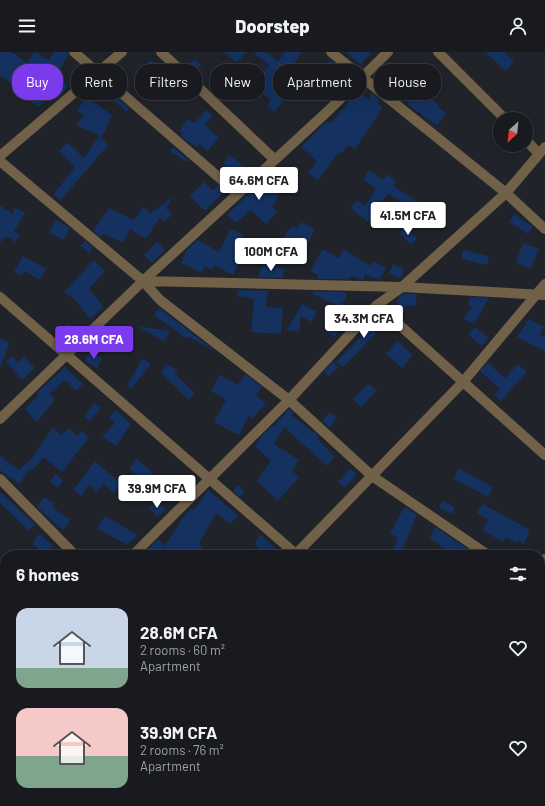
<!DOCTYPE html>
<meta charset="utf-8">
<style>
body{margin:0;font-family:Barlow,sans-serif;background:#25272c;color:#f1f3f6;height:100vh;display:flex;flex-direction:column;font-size:15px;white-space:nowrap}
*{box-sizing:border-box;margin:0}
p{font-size:13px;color:#9fa1a4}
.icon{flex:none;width:22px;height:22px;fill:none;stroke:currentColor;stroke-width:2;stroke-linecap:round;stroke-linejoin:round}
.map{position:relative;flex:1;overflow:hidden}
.side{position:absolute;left:0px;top:498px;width:545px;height:256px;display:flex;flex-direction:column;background:#181a1f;border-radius:16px 16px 0 0;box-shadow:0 4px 16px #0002,0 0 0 1px #36383d}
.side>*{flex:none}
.banner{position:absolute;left:12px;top:12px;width:521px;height:36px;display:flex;gap:8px}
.needle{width:26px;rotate:207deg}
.tools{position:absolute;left:493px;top:60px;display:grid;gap:8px}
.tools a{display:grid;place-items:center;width:40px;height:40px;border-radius:50%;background:#181a1f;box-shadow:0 4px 16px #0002,0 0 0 1px #36383d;font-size:20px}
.price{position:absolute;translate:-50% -34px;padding:0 9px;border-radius:4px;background:#fff;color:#222;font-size:13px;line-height:26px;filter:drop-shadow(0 1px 2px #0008)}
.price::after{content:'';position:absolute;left:50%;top:24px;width:12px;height:9px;margin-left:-6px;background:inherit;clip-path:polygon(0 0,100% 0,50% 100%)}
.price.selected{background:#7c3aed;color:#fff}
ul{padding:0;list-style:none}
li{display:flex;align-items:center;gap:12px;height:100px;padding:0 16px}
li span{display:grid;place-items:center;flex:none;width:112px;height:80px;border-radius:12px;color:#555}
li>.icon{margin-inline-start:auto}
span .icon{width:48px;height:48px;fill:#fffc;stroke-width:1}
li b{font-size:17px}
h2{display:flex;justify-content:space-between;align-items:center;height:48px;padding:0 16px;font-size:17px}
.tag{padding:0 14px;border-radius:16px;background:#181a1f;box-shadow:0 4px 16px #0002,0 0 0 1px #36383d;font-size:14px;line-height:36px}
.tag.selected{background:#7c3aed;color:#fff}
header{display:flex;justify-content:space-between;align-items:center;height:52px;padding:0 16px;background:#181a1f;font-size:18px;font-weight:800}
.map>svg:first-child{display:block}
.building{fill:#143160}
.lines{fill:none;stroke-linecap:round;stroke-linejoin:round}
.minor{stroke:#706148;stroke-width:10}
</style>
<header><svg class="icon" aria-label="menu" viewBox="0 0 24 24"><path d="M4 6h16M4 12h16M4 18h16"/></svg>Doorstep<svg class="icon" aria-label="person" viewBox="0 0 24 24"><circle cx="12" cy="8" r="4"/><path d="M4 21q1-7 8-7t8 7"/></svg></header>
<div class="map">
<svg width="545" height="754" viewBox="0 0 545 754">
<rect width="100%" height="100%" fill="#202329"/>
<!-- building -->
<path class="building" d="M0,0H12L27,11L34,0L49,8L54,0H68V3L56,24L68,33L60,45L53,40L39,55L25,46L27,41L0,24Z
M224,0H246L237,11Z
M253,0H266L278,9L285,0H302L288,19L300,27L283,50L274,60L267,54L271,48L249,32L254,24L258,27L269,13Z
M346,0H371L361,13Z
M485,0H504L514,9L506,19Z
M194,7L201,13L194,22L187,15Z
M150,8L159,14L152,25L142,19Z
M330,8L348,22L340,32L322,20Z
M378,19L391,27L387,35L373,24Z
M176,23L187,34L178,44L167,34Z
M98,29L129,56L127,60L94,32Z
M417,37L438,52L437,54L446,61L437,73L407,52Z
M358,39L369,48L372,41L379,47L377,51L383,55L355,97L349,93L339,103L338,101L318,128L308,121L317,109L301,95L327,69L330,72Z
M87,45L112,63L102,85L76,73L84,64L77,58Z
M206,58L213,63L205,73L219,86L207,99L199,92L197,95L187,89L181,84L183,81L180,79L187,67L195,71Z
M99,84L108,93L61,148L53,143L75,115L59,99L67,90L84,106Z
M173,95L188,108L186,110L170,99Z
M229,103L252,120L244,128L235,121L236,120L223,112Z
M369,118L383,128L386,122L396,129L393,134L426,155L421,163L388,141L368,170L350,156L357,148L365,154L376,137L363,127Z
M270,121L279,130L276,133L282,136L272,155L277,160L266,172L250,158L236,171L227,163Z
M204,130L213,139L218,133L225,139L205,159L190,144Z
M171,146L172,147L166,156L172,163L164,170L160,165L146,187L130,177L123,191L103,182L101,185L93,179L109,156L134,168L143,155L151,161Z
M0,153L12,162L15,156L25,161L14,179L20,183L15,190L6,184L0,191Z
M514,162L533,175L528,182L509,170Z
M56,168L70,176L64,187H61L49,180Z
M302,170L315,178L294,214L288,211L287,213L272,200L293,173L297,177Z
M405,174L417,187L410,193L400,181Z
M230,177L244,183L236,200L243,204L233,223L214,213L212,218L205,214L202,221L181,211L187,197L198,188L219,200Z
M85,189L93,195L89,201L81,194Z
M157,190L165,198L152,211L144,203Z
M523,191L539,197L531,217L516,211Z
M323,197L339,206L344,197L368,213H371L373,209L386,216L380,228L365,222L363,228L351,224L349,227H317L318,223L310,219Z
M463,198L489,204L487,213L461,207Z
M23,204L46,217L40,228L25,219L22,224L14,220Z
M94,208L105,219L89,237L104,255L90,267L73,246L64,240Z
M393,212L404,217L400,227L389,221Z
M262,213L285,217L282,226L258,225Z
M238,238L280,239H268L266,255L283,256L281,282L251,280L254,247L237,244Z
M313,239L343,240L347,242L341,255L312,242Z
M404,242H417L415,254L407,253L403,262L394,259L399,245Z
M470,245L489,246L474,272L464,267L472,254L468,253Z
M302,252L317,260L311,270L301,264L299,280L287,278Z
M159,256L214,298V299L188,284L187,287L154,263Z
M377,262L390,273L387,279L381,276L343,315L336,310L372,274L369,272Z
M529,267L544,275L540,282L545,285V299L517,285Z
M332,269L341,274L335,285L326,280Z
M67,271L76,278L65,288L58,283Z
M137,274L170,279L164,290Z
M475,275L488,286L482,294L468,283Z
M0,286L10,291L0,315Z
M397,289L413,303L402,316L386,302Z
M90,299L102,306L97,316L85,309Z
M12,304L18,310L24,305L35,316L22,328L6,310Z
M142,307L151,312L131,337L127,334Z
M333,310L338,315L329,324L324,319Z
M488,311L505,326L518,312L527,320L501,349L494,343L500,337L480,319Z
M166,312L178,319L175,322L195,341L189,348L161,321Z
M65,315L83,332L76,339L65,328L49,342L55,347L37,370L25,357L38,344L36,342Z
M245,322L262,335L256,343L266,351L252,367L248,364L240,382H236L214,370L226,348L211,339L220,323L238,333Z
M368,332L377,338L361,355L353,347Z
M95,351L101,356L90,369L84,364Z
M289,357L293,360L291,363L319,384L317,387L335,405L327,414L284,375L274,392L299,408L292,419L299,425L278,449L257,429L271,409L255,394L260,386L272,374L273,375Z
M116,358L131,372L116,394L102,385L115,371L109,366Z
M329,360L337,366L330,375L322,369Z
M53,375L61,383L69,376L77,384L82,379L89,385L62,420L44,405L32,419L30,417L19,432L0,418V404L19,418L31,407Z
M137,407L153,421L145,430L129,417Z
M95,409L121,432L114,441L104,432L97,440L89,432L81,444L73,438Z
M350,416L357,422L345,436L338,430Z
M458,416L493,435L488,445L454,427Z
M55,422L63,428L58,436L50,430Z
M238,433L245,439L240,445L233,439Z
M208,438L238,463L231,472L216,461L199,492L203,495L197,503H142L158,487L165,494L182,467L191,456L194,458Z
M0,440L35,472L29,479L0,451Z
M44,445L54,451L52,455L70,468L63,478L37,455Z
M157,449L165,457L157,465L149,456Z
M443,449L455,455L452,462L439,456Z
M483,452L530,478L524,492L518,489L516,491L506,485L503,490L482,478L488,468L477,461Z
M405,454L417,463L403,496L418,503H390L398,486L390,481Z
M105,464L138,483L127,493L97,476Z
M435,475L469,498L476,503H452L430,486Z
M39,482L53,493L44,503H35L39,497L32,492Z
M261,483L273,494L282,503H266L254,492Z"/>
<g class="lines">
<!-- minor -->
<path class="minor" d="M74,0L238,142
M161,0L274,107
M331,0L506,141L545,177
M438,0L505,67
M526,88L539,102
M0,104L122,0
M0,109L143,229L402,235L545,243
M143,229L160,248L289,348L372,424L488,503
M0,245L297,503
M377,253L545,403
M0,367L143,229L328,59L388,0
M0,427L75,503
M133,503L289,348L377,253L402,235L506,141L545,95
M295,503L463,330L545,232
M540,513L545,507
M540,540L545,545
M0,625L5,629
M0,642L5,636
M540,709L545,713
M140,749L145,754
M319,749L324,754
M62,754L67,749
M343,754L348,749"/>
</g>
</svg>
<div class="tools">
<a><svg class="needle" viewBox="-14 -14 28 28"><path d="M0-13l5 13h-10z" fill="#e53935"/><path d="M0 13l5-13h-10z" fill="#9fa1a4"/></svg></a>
</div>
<b class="price" style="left:259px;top:149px">64.6M CFA</b>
<b class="price" style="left:408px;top:184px">41.5M CFA</b>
<b class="price" style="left:271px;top:220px">100M CFA</b>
<b class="price" style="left:364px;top:287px">34.3M CFA</b>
<b class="price selected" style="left:94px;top:308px">28.6M CFA</b>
<b class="price" style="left:157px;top:457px">39.9M CFA</b>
<div class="banner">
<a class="tag selected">Buy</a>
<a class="tag">Rent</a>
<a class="tag">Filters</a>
<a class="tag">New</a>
<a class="tag">Apartment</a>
<a class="tag">House</a>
</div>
<section class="side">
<h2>6 homes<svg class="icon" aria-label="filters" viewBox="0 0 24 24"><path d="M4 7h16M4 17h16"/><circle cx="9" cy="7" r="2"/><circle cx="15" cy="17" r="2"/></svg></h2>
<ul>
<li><span style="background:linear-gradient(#c9d6e8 75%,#7fa58c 0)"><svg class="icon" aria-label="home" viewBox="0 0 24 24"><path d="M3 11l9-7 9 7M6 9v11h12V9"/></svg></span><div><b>28.6M CFA</b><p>2 rooms · 60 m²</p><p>Apartment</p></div><svg class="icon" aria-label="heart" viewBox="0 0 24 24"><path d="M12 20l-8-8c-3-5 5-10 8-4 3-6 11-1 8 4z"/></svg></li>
<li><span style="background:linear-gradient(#f6c9c9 60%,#7fa58c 0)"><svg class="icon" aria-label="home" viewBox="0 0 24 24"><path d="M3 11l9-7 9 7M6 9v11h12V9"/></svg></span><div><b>39.9M CFA</b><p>2 rooms · 76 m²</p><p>Apartment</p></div><svg class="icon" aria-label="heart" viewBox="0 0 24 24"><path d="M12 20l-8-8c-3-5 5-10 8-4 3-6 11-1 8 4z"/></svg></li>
</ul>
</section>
</div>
